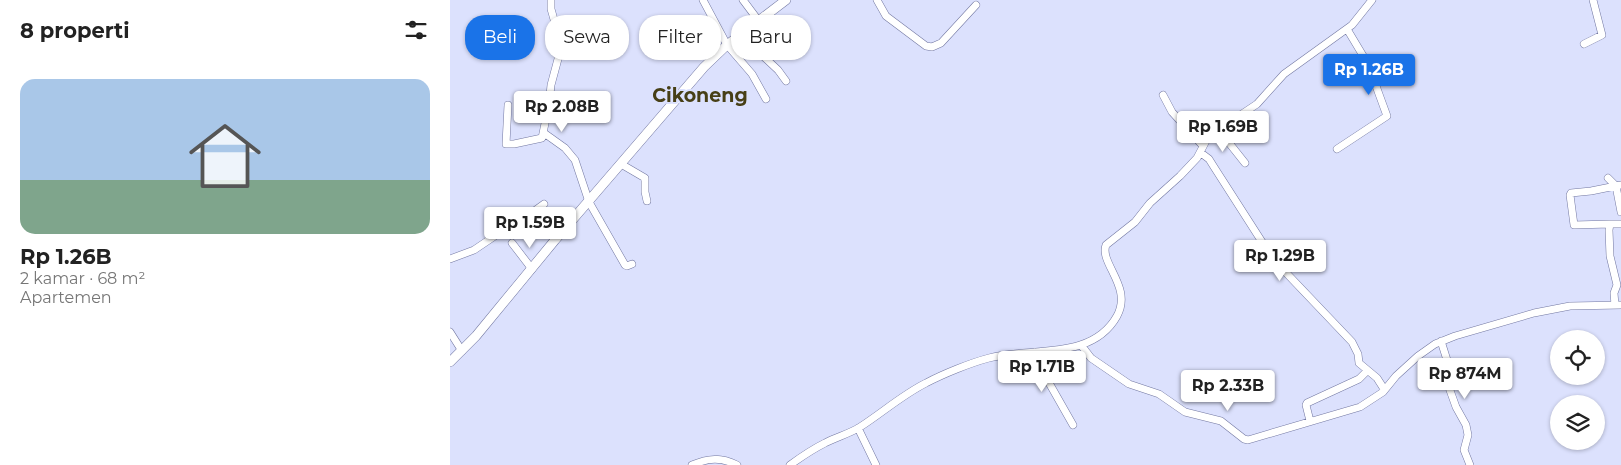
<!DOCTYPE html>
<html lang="id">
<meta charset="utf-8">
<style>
body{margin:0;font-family:Montserrat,sans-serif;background:#f6f6f6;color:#222;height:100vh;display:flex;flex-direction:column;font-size:19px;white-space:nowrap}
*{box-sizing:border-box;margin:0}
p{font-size:16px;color:#767676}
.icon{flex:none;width:28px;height:28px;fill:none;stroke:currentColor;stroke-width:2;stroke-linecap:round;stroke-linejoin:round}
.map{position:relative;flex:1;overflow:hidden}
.sheet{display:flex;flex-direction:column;background:#fff;width:450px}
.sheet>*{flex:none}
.hud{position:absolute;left:15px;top:15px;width:475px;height:45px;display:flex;gap:10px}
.buttons{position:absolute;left:1100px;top:330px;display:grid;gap:10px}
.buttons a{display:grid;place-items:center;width:55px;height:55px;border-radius:50%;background:#fff;box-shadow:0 1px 4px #0004;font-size:25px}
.price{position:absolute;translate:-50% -42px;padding:0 11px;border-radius:5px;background:#fff;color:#222;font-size:16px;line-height:32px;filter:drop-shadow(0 1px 2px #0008)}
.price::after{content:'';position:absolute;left:50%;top:30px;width:15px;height:11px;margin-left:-8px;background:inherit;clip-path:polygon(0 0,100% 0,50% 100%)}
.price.active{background:#1a73e8;color:#fff}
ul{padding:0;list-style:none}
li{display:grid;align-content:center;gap:10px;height:265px;padding:0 20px}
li+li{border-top:1px solid #e0e0e0}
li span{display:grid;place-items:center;height:155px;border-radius:15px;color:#555}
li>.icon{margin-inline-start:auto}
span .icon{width:90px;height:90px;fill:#fffc;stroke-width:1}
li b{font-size:21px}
h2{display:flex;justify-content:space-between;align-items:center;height:60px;padding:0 20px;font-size:21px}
.tag{padding:0 18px;border-radius:20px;background:#fff;box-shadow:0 1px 4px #0004;font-size:18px;line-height:45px}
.tag.active{background:#1a73e8;color:#fff}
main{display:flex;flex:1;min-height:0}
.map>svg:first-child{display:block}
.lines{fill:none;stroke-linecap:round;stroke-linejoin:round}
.minor-casing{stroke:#7277a1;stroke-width:8}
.major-casing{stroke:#7277a1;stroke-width:10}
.minor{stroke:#fff;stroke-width:7}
.major{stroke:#fff;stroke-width:9}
.labels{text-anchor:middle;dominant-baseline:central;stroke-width:4;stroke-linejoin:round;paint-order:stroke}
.quarter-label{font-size:19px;font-weight:bold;fill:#473f16;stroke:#dce1fd}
</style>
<main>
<section class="sheet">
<h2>8 properti<svg class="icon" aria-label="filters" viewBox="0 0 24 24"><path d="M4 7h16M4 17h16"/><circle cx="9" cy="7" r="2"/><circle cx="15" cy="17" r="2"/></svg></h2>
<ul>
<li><span style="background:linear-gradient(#a9c7e8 65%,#7fa58c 0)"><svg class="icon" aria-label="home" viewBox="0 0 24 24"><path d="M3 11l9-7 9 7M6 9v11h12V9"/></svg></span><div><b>Rp 1.26B</b><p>2 kamar · 68 m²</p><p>Apartemen</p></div></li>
</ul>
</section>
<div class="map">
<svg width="1171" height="465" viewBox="0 0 1171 465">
<rect width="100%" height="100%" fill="#dce1fd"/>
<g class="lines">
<!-- minor casing -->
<g class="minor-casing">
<path id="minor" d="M253,0L277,45L302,74L316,99
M293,0L308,20
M427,0L436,16L476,46L482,47L491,43L526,5
M313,17L325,35L341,52
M295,30L313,56L328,70L336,81
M1134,44L1152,35L1143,0
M713,95L722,112L753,146
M58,105L56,144H64L92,138L99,104L101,85L108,59L107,30L101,9V0
M768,129L795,163
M94,133L115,148L125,160L139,202L175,265L177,266L182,264
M887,149L937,116L918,64L897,29
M751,153L759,159L764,167L823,259L902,342L908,354L909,363L927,378L934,389
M171,164L195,178V192L197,201
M1158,178L1166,186L1171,212
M1160,224L1124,225L1120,195L1121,193L1141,191L1171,185
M62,243L82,269
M0,259L24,250L58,227L59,222L76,217L94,204
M1165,305L1164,293L1167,285L1160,256L1159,230L1160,224H1171
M0,332L12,351
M991,341L997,360L992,368L1006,407L1016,425L1018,435L1014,450L1020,465
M631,345L641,358L679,384L709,394L735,412L771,421L794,439L798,440L910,407L933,392L946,376L968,356L985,344L1005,336L1084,313L1120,306L1171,305
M584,352L589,369L598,381L623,425
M860,421L856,405L857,403L909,379L917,371
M408,428L426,465
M242,465C258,458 271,457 287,465
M340,465C351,457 363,449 375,443C386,437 399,434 410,427C432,413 452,395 476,383C493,374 520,363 539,358C581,347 642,361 667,316C683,287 649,263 656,245L685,222L700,203L730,176L747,158L757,139L762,134L807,104L834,74L902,25L922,0"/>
</g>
<!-- major casing -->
<g class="major-casing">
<path id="major" d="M0,362L26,336L105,240L254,67L277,45L336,0"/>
</g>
<!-- minor -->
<use href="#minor" class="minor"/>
<!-- major -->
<use href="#major" class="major"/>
</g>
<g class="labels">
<!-- quarter labels -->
<g class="quarter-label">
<text x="250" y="95">Cikoneng</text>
</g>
</g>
</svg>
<div class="buttons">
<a><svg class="icon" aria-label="locate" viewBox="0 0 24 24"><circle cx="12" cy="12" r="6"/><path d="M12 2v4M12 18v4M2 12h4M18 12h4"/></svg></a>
<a><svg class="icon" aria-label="layers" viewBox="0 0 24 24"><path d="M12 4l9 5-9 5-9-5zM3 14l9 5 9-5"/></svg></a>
</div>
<b class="price active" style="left:919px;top:96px">Rp 1.26B</b>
<b class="price" style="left:112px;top:133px">Rp 2.08B</b>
<b class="price" style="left:773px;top:153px">Rp 1.69B</b>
<b class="price" style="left:80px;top:249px">Rp 1.59B</b>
<b class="price" style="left:830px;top:282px">Rp 1.29B</b>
<b class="price" style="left:592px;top:393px">Rp 1.71B</b>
<b class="price" style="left:1015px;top:400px">Rp 874M</b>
<b class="price" style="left:778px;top:412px">Rp 2.33B</b>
<div class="hud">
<a class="tag active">Beli</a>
<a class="tag">Sewa</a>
<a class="tag">Filter</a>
<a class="tag">Baru</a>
</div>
</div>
</main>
